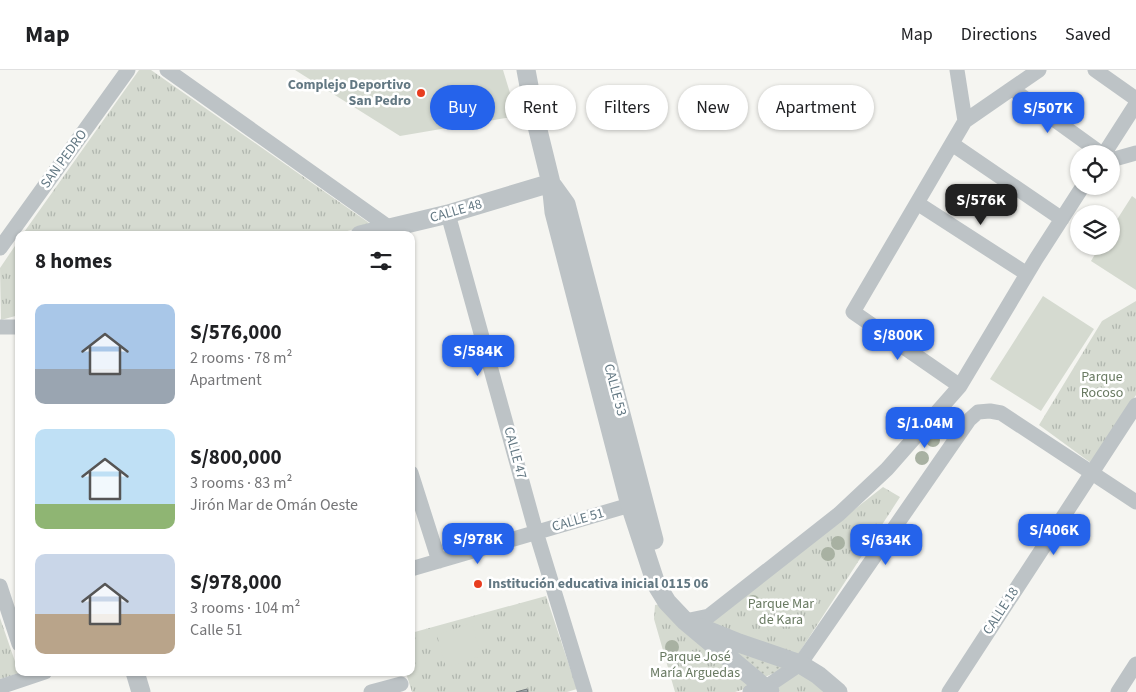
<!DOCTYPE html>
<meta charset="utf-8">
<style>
body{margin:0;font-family:"Source Sans 3",sans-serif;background:#f6f6f6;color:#202124;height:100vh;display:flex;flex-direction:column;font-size:19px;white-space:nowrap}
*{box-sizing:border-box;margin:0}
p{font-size:16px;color:#757577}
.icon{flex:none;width:28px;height:28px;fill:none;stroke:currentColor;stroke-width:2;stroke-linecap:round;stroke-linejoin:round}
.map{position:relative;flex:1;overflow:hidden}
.drawer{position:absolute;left:15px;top:161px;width:400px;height:445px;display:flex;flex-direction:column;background:#fff;border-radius:10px;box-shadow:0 1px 4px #0004}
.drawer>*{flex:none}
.hud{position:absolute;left:430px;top:15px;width:475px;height:45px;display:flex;gap:10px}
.buttons{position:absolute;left:1070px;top:75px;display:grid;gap:10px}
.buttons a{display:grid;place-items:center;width:50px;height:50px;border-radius:50%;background:#fff;box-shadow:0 1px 4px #0004;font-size:25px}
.price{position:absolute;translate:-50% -42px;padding:0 11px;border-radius:10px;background:#2563eb;color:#fff;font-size:16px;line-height:32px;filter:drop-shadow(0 1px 2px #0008)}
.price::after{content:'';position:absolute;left:50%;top:30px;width:15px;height:11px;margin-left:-8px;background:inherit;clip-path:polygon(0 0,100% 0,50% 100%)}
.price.current{background:#222;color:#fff}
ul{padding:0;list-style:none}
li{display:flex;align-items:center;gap:15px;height:125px;padding:0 20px}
li span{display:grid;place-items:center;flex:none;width:140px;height:100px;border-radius:10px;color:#555}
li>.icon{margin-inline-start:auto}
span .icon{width:60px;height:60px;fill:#fffc;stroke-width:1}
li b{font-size:21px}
h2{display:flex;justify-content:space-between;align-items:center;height:60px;padding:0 20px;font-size:21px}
.pill{padding:0 18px;border-radius:22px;background:#fff;box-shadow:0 1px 4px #0004;font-size:18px;line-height:45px}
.pill.current{background:#2563eb;color:#fff}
header{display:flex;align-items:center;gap:30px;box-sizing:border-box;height:70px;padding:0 25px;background:#fff;border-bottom:1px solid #e0e0e0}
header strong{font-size:24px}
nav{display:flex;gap:28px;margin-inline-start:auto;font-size:18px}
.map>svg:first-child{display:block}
.grass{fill:url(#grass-dots)}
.park{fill:url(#park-tufts)}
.pitch{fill:#d5dad0}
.building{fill:#a5afb3;stroke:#747a7d}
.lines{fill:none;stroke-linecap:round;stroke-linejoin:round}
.minor{stroke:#bdc3c6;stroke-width:15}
.tertiary{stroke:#bdc3c6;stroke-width:19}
.tree{fill:#a8b1a2}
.poi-dot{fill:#e83d1f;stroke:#fff;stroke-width:2}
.labels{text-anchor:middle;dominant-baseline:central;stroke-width:5;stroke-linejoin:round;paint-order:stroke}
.poi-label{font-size:14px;font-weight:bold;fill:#637883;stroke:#fff;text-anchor:end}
.street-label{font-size:14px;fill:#637883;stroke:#fff}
.park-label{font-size:14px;fill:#697a62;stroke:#fff}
</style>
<header>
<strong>Map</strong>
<nav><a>Map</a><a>Directions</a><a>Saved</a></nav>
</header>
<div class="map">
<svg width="1136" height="622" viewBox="0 0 1136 622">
<defs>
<pattern id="grass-dots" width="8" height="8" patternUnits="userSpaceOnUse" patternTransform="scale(1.25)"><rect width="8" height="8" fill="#d5dad0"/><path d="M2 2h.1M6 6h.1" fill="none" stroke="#b0b6ae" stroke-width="1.8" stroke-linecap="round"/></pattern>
<pattern id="park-tufts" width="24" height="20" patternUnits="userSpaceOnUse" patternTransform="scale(1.25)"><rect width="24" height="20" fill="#d5dad0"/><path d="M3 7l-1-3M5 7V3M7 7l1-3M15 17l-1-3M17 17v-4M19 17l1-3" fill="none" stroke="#b0b6ae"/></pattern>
</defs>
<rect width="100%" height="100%" fill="#f5f5f1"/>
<!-- grass -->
<path class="grass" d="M706,563L788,597L765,607Z"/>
<!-- park -->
<path class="park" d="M139,0H151L372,155L331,165H22Z
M19,170V245L1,250L0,198Z
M1136,231V325L1091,393L1039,355L1102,251Z
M883,417L900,427L797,586L708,554Z
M546,526L577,619L567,622H412L406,603L411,602V563Z
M662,534L760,614L735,622H675L654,549L655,535Z
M0,548L19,603L0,609Z
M800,599L829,622H780L776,617Z"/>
<!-- pitch -->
<path class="pitch" d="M295,0H503L517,46L400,66Z
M1132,126L1136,129V220L1091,191L1100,176H1111V159Z
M1043,226L1094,259L1041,341L990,309Z
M472,553L481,586L446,597L437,565Z"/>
<!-- building -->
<path class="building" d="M527,619L528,622H516Z"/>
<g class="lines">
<!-- minor -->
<path class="minor" d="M167,0L390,158
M957,0L965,51L1039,0
M1095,0L1136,29
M1012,19L1102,84
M952,74L1062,149
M1104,84L1136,34
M1111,90L1136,83
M917,133L1027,204
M448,144L536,462L585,622
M0,178L128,0
M0,257H19
M960,316L853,242L965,51
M411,403L439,491
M411,499L630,435
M0,516L19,574
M685,551L709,546L839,444L887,399L960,316L1036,189L1083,116
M0,617L45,602
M371,622L401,614
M750,622L766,617L800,594L969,350L978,342L990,341L1001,343L1136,432
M949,622L1136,335
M1118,622L1136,594"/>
<!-- tertiary -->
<path class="tertiary" d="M526,0L535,48L551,113L554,142L630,435L656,514L667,532L685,551L770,622
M553,116L566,134L654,470
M360,165L448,144L551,113
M702,558L739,573L800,594L818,605L838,622
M135,602L141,622"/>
</g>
<!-- trees -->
<g class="tree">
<circle cx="933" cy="370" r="7"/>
<circle cx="922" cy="388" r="7"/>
<circle cx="838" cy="473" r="7"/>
<circle cx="828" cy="484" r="7"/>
<circle cx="753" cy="532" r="7"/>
<circle cx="672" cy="577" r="7"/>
</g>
<!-- markers -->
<g class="poi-dot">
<circle cx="421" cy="23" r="5"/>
<circle cx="478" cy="514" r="5"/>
</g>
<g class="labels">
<!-- poi labels -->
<g class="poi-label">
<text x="411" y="15">Complejo Deportivo<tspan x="411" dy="16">San Pedro</tspan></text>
<text x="488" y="514" text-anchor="start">Institución educativa inicial 0115 06</text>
</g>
<!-- street labels -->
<g class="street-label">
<text transform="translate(64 89) rotate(-54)">SAN PEDRO</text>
<text transform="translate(456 141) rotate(-16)">CALLE 48</text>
<text transform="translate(615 320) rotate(75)">CALLE 53</text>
<text transform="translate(515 383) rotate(75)">CALLE 47</text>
<text transform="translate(578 450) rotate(-16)">CALLE 51</text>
<text transform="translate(1001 541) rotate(-57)">CALLE 18</text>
</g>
<!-- park labels -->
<g class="park-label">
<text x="1102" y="307">Parque<tspan x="1102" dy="16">Rocoso</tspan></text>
<text x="781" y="534">Parque Mar<tspan x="781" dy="16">de Kara</tspan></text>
<text x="695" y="587">Parque José<tspan x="695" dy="16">María Arguedas</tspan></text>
</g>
</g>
</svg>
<div class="buttons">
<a><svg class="icon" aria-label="locate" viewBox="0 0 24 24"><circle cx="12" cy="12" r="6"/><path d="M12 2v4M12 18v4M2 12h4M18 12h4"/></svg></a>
<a><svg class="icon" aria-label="layers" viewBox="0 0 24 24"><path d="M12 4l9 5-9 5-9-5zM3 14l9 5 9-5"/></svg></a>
</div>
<b class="price" style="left:1048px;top:64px">S/507K</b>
<b class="price current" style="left:981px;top:156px">S/576K</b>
<b class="price" style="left:898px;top:291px">S/800K</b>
<b class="price" style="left:478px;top:307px">S/584K</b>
<b class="price" style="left:925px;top:379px">S/1.04M</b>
<b class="price" style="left:1054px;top:486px">S/406K</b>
<b class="price" style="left:478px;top:495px">S/978K</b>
<b class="price" style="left:886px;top:496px">S/634K</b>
<div class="hud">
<a class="pill current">Buy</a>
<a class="pill">Rent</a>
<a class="pill">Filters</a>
<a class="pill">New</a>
<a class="pill">Apartment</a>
</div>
<section class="drawer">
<h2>8 homes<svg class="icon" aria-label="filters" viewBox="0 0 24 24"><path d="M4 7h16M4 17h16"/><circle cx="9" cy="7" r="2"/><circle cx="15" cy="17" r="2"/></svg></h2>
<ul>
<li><span style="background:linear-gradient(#a9c7e8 65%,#9aa5b1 0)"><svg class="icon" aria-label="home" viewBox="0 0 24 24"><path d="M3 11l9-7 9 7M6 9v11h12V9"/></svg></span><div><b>S/576,000</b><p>2 rooms · 78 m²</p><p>Apartment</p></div></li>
<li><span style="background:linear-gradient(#bfe0f5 75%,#8fb573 0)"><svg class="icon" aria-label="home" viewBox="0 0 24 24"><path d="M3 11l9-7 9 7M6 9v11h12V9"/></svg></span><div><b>S/800,000</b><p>3 rooms · 83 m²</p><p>Jirón Mar de Omán Oeste</p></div></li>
<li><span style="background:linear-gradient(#c9d6e8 60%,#b9a48a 0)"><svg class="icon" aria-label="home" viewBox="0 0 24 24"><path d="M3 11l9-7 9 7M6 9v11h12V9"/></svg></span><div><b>S/978,000</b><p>3 rooms · 104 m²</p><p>Calle 51</p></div></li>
</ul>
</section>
</div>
